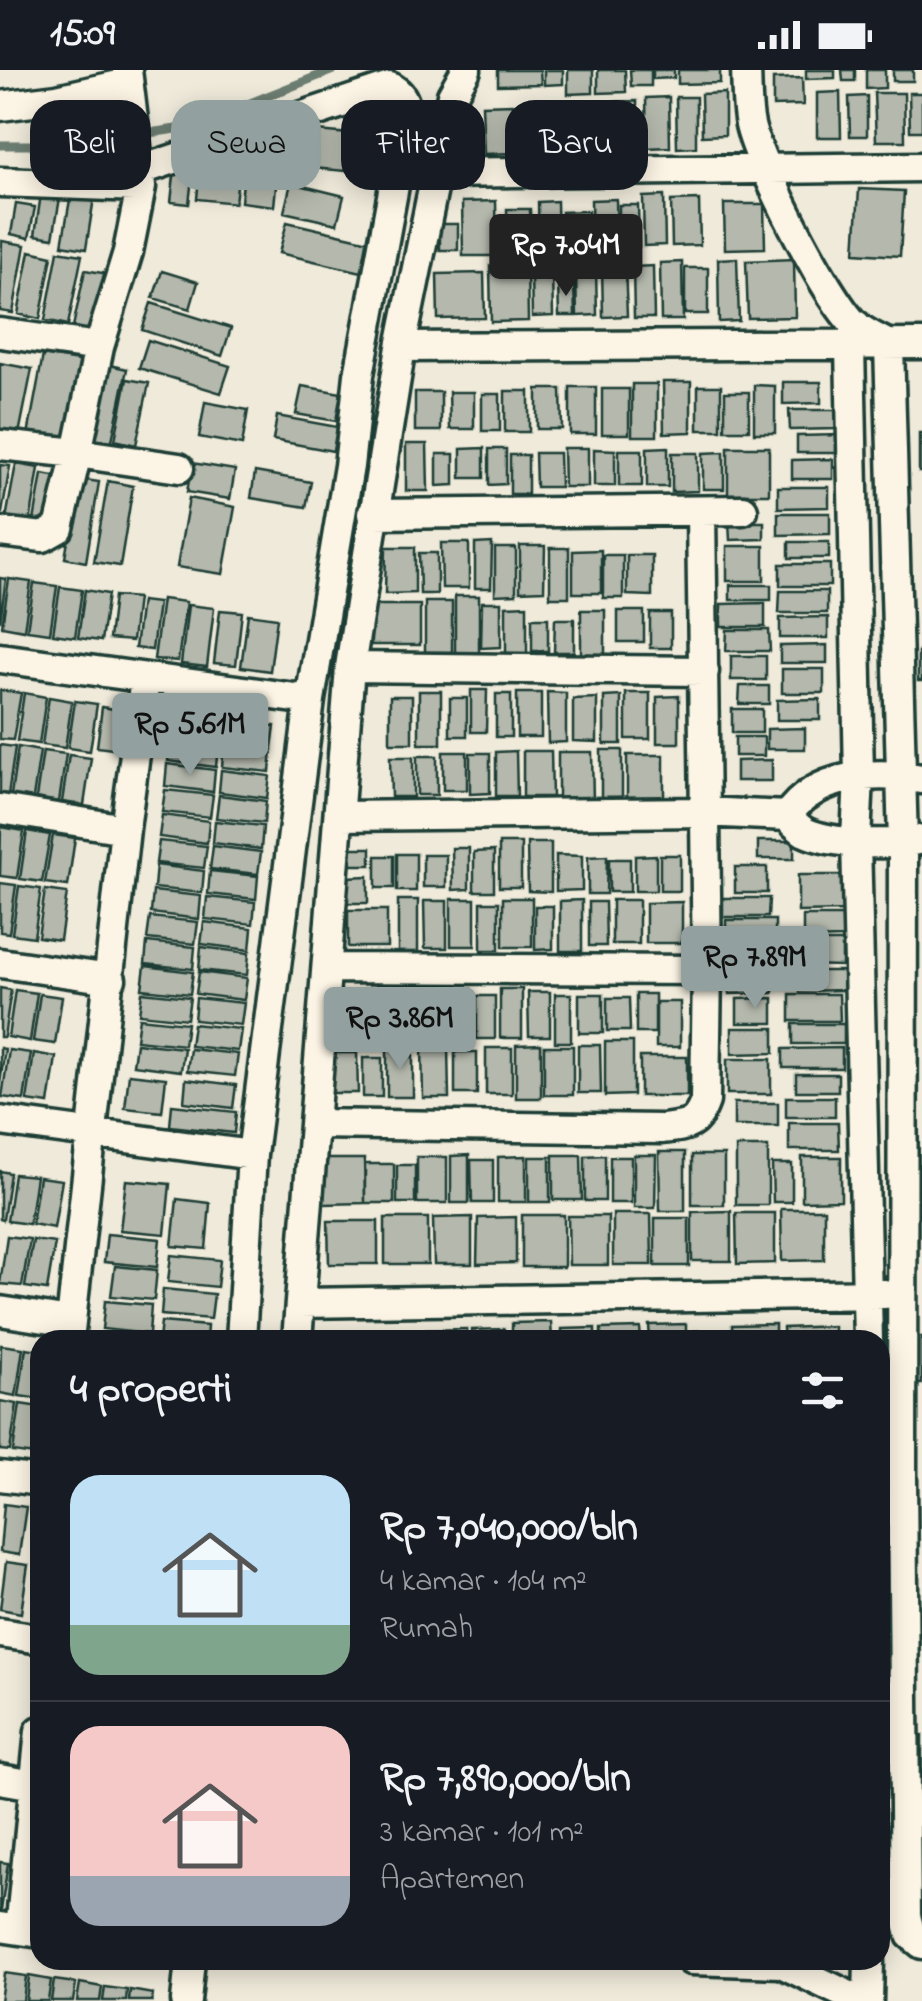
<!DOCTYPE html>
<html lang="id">
<meta charset="utf-8">
<style>
body{margin:0;font-family:"Indie Flower",sans-serif;background:#242831;color:#f1f3f6;height:100vh;display:flex;flex-direction:column;font-size:38px;white-space:nowrap}
*{box-sizing:border-box;margin:0}
p{font-size:32px;color:#9ea1a6}
.icon{flex:none;width:55px;height:55px;fill:none;stroke:currentColor;stroke-width:2;stroke-linecap:round;stroke-linejoin:round}
.map{position:relative;flex:1;overflow:hidden}
.drawer{position:absolute;left:30px;top:1260px;width:860px;height:640px;display:flex;flex-direction:column;background:#171b24;border-radius:30px;box-shadow:0 5px 25px #0003}
.drawer>*{flex:none}
.guide{position:absolute;left:30px;top:30px;width:862px;height:90px;display:flex;gap:20px}
.price{position:absolute;translate:-50% -85px;padding:0 22px;border-radius:10px;background:#92a19f;color:#111;font-size:32px;line-height:65px;filter:drop-shadow(0 2px 5px #0008)}
.price::after{content:'';position:absolute;left:50%;top:60px;width:30px;height:22px;margin-left:-15px;background:inherit;clip-path:polygon(0 0,100% 0,50% 100%)}
.price.on{background:#222;color:#fff}
ul{padding:0;list-style:none}
li{display:flex;align-items:center;gap:30px;height:250px;padding:0 40px}
li+li{border-top:2px solid #363941}
li span{display:grid;place-items:center;flex:none;width:280px;height:200px;border-radius:30px;color:#555}
li>.icon{margin-inline-start:auto}
span .icon{width:120px;height:120px;fill:#fffc;stroke-width:1}
li b{font-size:42px}
h2{display:flex;justify-content:space-between;align-items:center;height:120px;padding:0 40px;font-size:42px}
.pill{padding:0 35px;border-radius:30px;background:#171b24;box-shadow:0 5px 25px #0003;font-size:35px;line-height:90px}
.pill.on{background:#92a19f;color:#111}
.status{display:flex;justify-content:space-between;align-items:center;height:70px;padding:0 50px;background:#171b24;direction:ltr}
.status svg{height:28px;fill:currentColor}
.map>svg:first-child{display:block}
.lines{fill:none;stroke-linecap:round;stroke-linejoin:round}
.stream{stroke:#6c7d71;stroke-width:9}
.building{fill:#b5b9ad;stroke:#1f3d34;stroke-width:2.5}
.street-casing{stroke:#1f3d34;stroke-width:35}
.street{stroke:#fcf5e5;stroke-width:28}
</style>
<div class="status"><b>15:09</b><svg viewBox="0 0 49 12"><path d="M0 12V9h3v3zM5 12V6h3v6zM10 12V3h3v9zM15 12V0h3v12zM26 1h20v11H26zM47 4h2v5h-2z"/></svg></div>
<div class="map">
<svg width="922" height="1931" viewBox="0 0 922 1931">
<rect width="100%" height="100%" fill="#efeada"/>
<filter id="ink" filterUnits="userSpaceOnUse"><feTurbulence type="fractalNoise" baseFrequency=".01" numOctaves="2"/><feDisplacementMap in="SourceGraphic" scale="20" xChannelSelector="R" yChannelSelector="G"/><feConvolveMatrix kernelMatrix="1 2 1 2 8 2 1 2 1" color-interpolation-filters="sRGB"/></filter>
<g filter="url(#ink)">
<g class="lines">
<!-- stream -->
<path class="stream" d="M0,75H67L190,57L333,0"/>
</g>
<!-- building -->
<path class="building" d="M498,0H540L541,14L498,15Z
M544,0H563V14L544,15Z
M568,0H593V23L568,24Z
M598,0H625L626,22L598,23Z
M630,0H651V16H631Z
M653,0H674V8L653,9Z
M678,0H720V13L678,14Z
M806,0H835V8L806,9Z
M842,0H855V11H843Z
M866,0H885V18L866,19Z
M893,0H913V11H893Z
M802,8L803,35L773,36V9Z
M840,22L841,67H817V23Z
M725,23V65L702,66L701,24Z
M874,23H904L905,71H876Z
M909,23H922V61H910Z
M867,26V66H850L849,27Z
M669,27L670,77L647,78L646,28Z
M676,27H696V77L677,78Z
M637,31L638,79L602,80L601,32Z
M561,33L562,81H542L541,34Z
M513,34L514,83L484,84L482,35Z
M567,35H588L589,82L568,83Z
M538,37V82H520L519,38Z
M460,54H479L480,84L460,85Z
M296,59L349,64L345,101L292,96Z
M246,82L279,86L274,136L241,132Z
M200,95L239,99L235,133L197,129Z
M175,97L193,99L189,134L171,132Z
M291,113L344,126L337,154L284,142Z
M859,119L904,121L900,186L855,183Z
M41,124L60,128L53,168L35,165Z
M71,124L94,128L86,179L62,175Z
M664,126L665,175L644,176L643,127Z
M616,129L617,176L592,177L591,130Z
M699,130L700,175L672,176L671,131Z
M496,131L497,186H463L462,132Z
M557,131L558,184L539,185L538,132Z
M16,134L35,137L29,168L11,164Z
M724,134H764L765,178L725,179Z
M619,135H638L639,177L619,178Z
M507,139H530L531,184L508,185Z
M588,141L589,182H563L562,142Z
M287,152L373,172L366,203L279,183Z
M440,154H458V180H440Z
M2,171L25,175L13,243L0,241Z
M30,181L52,186L40,249L18,244Z
M58,181L82,185L68,255L45,250Z
M737,188L739,251L719,252L718,189Z
M794,189L795,247L748,248L746,191Z
M682,192L683,250H661L660,193Z
M527,195L528,251L491,252L490,196Z
M625,195L627,246L603,247L602,196Z
M653,196L654,248H634L633,197Z
M685,198H708V244H685Z
M85,200L108,204L96,262L73,257Z
M162,201L198,212L190,239L153,228Z
M596,201L597,245L577,246L576,202Z
M484,203L485,248L438,249L437,204Z
M552,203L553,246L532,247L531,204Z
M558,212H574L575,246H559Z
M151,233L231,258L222,286L142,260Z
M148,270L230,296L221,323L139,298Z
M43,285L84,292L70,372L28,365Z
M0,293L32,299L19,364L0,360Z
M105,294L127,299L111,375L89,371Z
M127,309L149,313L136,375L115,370Z
M663,312H691V362L664,363Z
M783,312H821V333L783,334Z
M632,314H657V366H632Z
M754,315L775,316V363H754Z
M302,316L341,323L336,351L296,344Z
M698,316H721V360H698Z
M570,317H596V364H570Z
M537,319H561L562,359H537Z
M602,319H629V364H602Z
M505,321H529V362H505Z
M415,322H441V361H415Z
M449,322H474V359H450Z
M725,322H749V360H725Z
M482,324H500V361H482Z
M205,332L248,340L242,375L199,367Z
M789,340H836V359L790,360Z
M277,346L337,357L333,381L273,370Z
M919,363H922V402H919Z
M840,365L841,383H797V366Z
M406,374H427L428,421H406Z
M668,377V417H647V378Z
M728,377H769V424H728Z
M484,378V408H461V379Z
M563,378H588V417H564Z
M489,379H506V414L489,415Z
M594,379L615,380V416H594Z
M619,380H642V416H619Z
M724,382V419H703V383Z
M535,383H559L560,417H536Z
M672,383H698V421L672,422Z
M437,384H454V415L437,416Z
M510,385H528V424H510Z
M833,389V409H792V390Z
M192,393L235,400L230,429L187,422Z
M16,394L39,398L30,453L6,449Z
M0,395L10,396L1,449H0Z
M255,402L311,412L306,437L251,428Z
M42,404L60,407L52,454L34,451Z
M79,409L99,412L86,492L65,488Z
M108,411L133,416L120,496L94,492Z
M778,417H829V437L778,438Z
M189,428L235,437L223,504L177,497Z
M778,443H830V464L778,465Z
M729,452H764V469L730,470Z
M789,472H829V488H789Z
M441,473H469V518H442Z
M492,473L491,518H475V474Z
M520,476H545L544,520L520,521Z
M727,476H764V511H727Z
M386,477H415V523L385,524Z
M495,478H516V524L495,525Z
M550,478H569V527H550Z
M601,480V523H573V481Z
M419,483H437V524H420Z
M603,485H623V528H603Z
M627,485H652V526L627,525Z
M780,494H830V516H780Z
M0,508L6,509L0,551Z
M9,509L31,512L24,560L2,556Z
M34,513L57,516L50,563L27,560Z
M730,515H771V530H730Z
M60,517L82,520L75,567L53,564Z
M85,520L108,524L101,571L78,568Z
M780,521H827V543H779Z
M114,526L137,528L132,571L109,569Z
M455,526H479V584H455Z
M162,529L186,532L178,591L154,589Z
M141,531L158,533L152,580L135,578Z
M425,532H452V582H425Z
M482,532H501V577L481,578Z
M765,533V557H721V534Z
M188,535L214,538L207,597L181,594Z
M371,535H420V575H371Z
M527,535V584L506,585V536Z
M220,540L242,542L236,595L214,593Z
M581,540H605V585H581Z
M618,541H644V572H618Z
M650,543H671V578H650Z
M248,544L277,548L270,601L241,597Z
M828,547V568H780V548Z
M532,548H548V581H532Z
M555,549H574V582H554Z
M727,560H769L770,581H726Z
M827,575V593H780V576Z
M918,582H922V611H918Z
M731,586H766V610H731Z
M782,599H824V623H782Z
M740,616H769V634H739Z
M0,620L21,623L13,670L0,669Z
M471,620H487L486,662H471Z
M419,621H441V674H419Z
M547,622L566,623V672L548,673Z
M24,623L46,627L39,674L17,671Z
M517,623H541V667H517Z
M626,623H650V669H626Z
M496,624H511V667H496Z
M390,626H412V673H390Z
M621,626V674H604V627Z
M679,626V673H657V627Z
M49,627L72,631L65,678L42,675Z
M450,628H467V666H450Z
M597,628V672L573,671V629Z
M820,629V650H777V630Z
M75,631L97,634L90,681L68,678Z
M102,637L126,641L120,680L97,677Z
M732,639H762V663H732Z
M173,645L221,650L218,672L170,667Z
M227,651L275,656L272,678L225,673Z
M805,658V679H767V659Z
M735,667H764V686H735Z
M171,669L218,675L216,697L168,691Z
M0,675L15,677L8,725L0,724Z
M224,675L272,680L270,702L222,697Z
M18,677L40,681L33,728L11,725Z
M601,680H622V729H601Z
M43,681L66,684L59,732L36,728Z
M516,681L517,726H496V682Z
M523,681H551L552,727H523Z
M443,682H467V720H443Z
M558,682H592L593,732L558,733Z
M470,683H490V723L470,724Z
M69,685L91,688L84,735L62,732Z
M627,685H664V728H627Z
M417,686H437V725H417Z
M390,687H413V727H391Z
M772,690V711H736V691Z
M167,694L215,700L213,722L165,716Z
M221,700L270,706L267,728L219,722Z
M165,720L213,725L210,747L162,742Z
M219,725L266,731L264,753L216,748Z
M162,745L209,751L207,773L159,767Z
M215,751L263,756L261,779L213,773Z
M1,757L24,761L17,808L0,806Z
M27,761L50,765L42,812L20,809Z
M53,765L75,768L68,816L45,813Z
M159,771L207,776L204,798L156,793Z
M758,771H794V789H758Z
M499,773H521V817H499Z
M527,773H551V822L528,821Z
M213,776L261,782L258,804L210,799Z
M348,778H371V795H348Z
M452,778H469V819L453,820Z
M494,781V821H474V782Z
M397,784H416V821H397Z
M423,785H446V817H423Z
M556,785L582,786V820L556,821Z
M656,785V821H635V786Z
M660,785H680V821H660Z
M376,786H394V818H376Z
M607,786L606,824H588V787Z
M609,789H630V822H609Z
M156,795L204,801L202,823L154,818Z
M735,797H767V823H735Z
M210,801L258,806L256,829L208,824Z
M798,805H845V841L798,842Z
M368,806V833H346V807Z
M0,813L16,815L9,863L0,862Z
M19,816L41,819L34,867L12,864Z
M45,820L67,823L60,870L38,867Z
M153,821L201,826L199,849L151,843Z
M207,827L255,832L253,854L205,849Z
M503,828H532V877H503Z
M723,828H769L768,847H723Z
M451,829H475V876H451Z
M398,830H418V882H398Z
M582,830V881H560V831Z
M612,830H639V874H612Z
M424,831H447V878H425Z
M481,832H499V880H481Z
M589,832H605L606,876H589Z
M682,832V873H646V833Z
M535,836H553V879L535,880Z
M348,840H387V877H348Z
M803,846H842L843,868L803,869Z
M150,847L198,852L195,874L147,869Z
M726,850H775V875H726Z
M204,852L252,858L250,880L201,874Z
M147,872L195,877L193,899L145,894Z
M801,872H842V896L801,895Z
M201,877L249,883L247,905L199,900Z
M773,882V923L729,924V883Z
M145,896L193,902L190,924L142,919Z
M800,901H846V920L800,921Z
M199,902L247,908L244,930L196,924Z
M0,918L11,920L4,967H0Z
M471,919V972H450V920Z
M500,919H522V968H500Z
M15,920L37,923L30,971L8,967Z
M427,920H446L447,968H427Z
M397,921H419V967H397Z
M142,922L190,927L187,949L139,944Z
M528,922H550V966H529Z
M40,924L62,927L55,974L33,971Z
M343,924H369V968H343Z
M395,924V969L375,968V925Z
M555,924H571V972H555Z
M579,924H603V963H579Z
M636,924H655V963H636Z
M790,924H839L840,951H790Z
M477,926H495V969H477Z
M196,928L244,933L241,955L194,950Z
M607,928H629L630,961H607Z
M773,928V953H737V929Z
M656,932H680V977H656Z
M139,948L187,953L184,975L136,970Z
M193,954L241,959L238,981L190,976Z
M793,954H844V974H793Z
M732,958H774V983L732,984Z
M605,972H633V1025L605,1026Z
M136,973L184,978L181,1001L133,995Z
M541,974V1028H516V975Z
M578,975H600L601,1023H578Z
M422,976H448L449,1028H423Z
M544,976H573V1025H544Z
M387,977H413V1027H387Z
M0,978L5,979L0,1014Z
M486,978H512V1024H486Z
M842,978V998H783V979Z
M190,979L238,984L235,1006L187,1001Z
M9,980L31,983L24,1030L2,1027Z
M455,982H477V1024H455Z
M34,983L56,987L49,1034L27,1031Z
M333,983H357L358,1023H332Z
M640,987H687V1026H640Z
M363,988H382V1027H363Z
M727,989H771V1024H727Z
M129,1004L166,1008L162,1042L125,1038Z
M796,1004H838V1021H796Z
M186,1009L236,1015L233,1038L184,1032Z
M786,1027H835V1047H786Z
M734,1033H778V1056H734Z
M172,1035L236,1042L234,1063L170,1056Z
M789,1053H838L839,1080H789Z
M736,1077H768V1135H736Z
M659,1082H685V1141H660Z
M469,1085V1133H451V1086Z
M553,1085H581L582,1130H553Z
M605,1085V1131H585V1086Z
M634,1085H656L655,1138H634Z
M692,1085H724V1135H692Z
M526,1086V1132H498V1087Z
M417,1087H447V1133H417Z
M529,1087H550V1132H529Z
M610,1087H631V1133H610Z
M802,1087H841V1130L802,1131Z
M324,1089H364L365,1133L324,1134Z
M471,1090H493V1133H472Z
M365,1094H394V1133H365Z
M772,1094H792V1132H773Z
M397,1095H415V1133H397Z
M0,1101L10,1103L3,1150L0,1149Z
M14,1104L36,1106L29,1154L7,1151Z
M39,1107L62,1110L54,1158L32,1154Z
M126,1110L170,1114L165,1164L120,1160Z
M177,1129L210,1133L206,1179L172,1176Z
M781,1139H824V1190L782,1191Z
M731,1141V1191H692V1142Z
M736,1143H775V1193L737,1194Z
M613,1144H651L652,1195H613Z
M522,1145H564V1197H522Z
M568,1146H608V1195H569Z
M472,1147V1194H434L433,1148Z
M516,1147V1193L477,1194L478,1148Z
M385,1148H428V1194H385Z
M655,1148H689V1196H655Z
M328,1151H378V1194H329Z
M107,1164L160,1169L157,1197L104,1192Z
M7,1166L30,1169L22,1216L0,1214Z
M33,1170L55,1173L47,1220L25,1217Z
M171,1185L220,1190L217,1217L168,1212Z
M115,1196L157,1200L154,1230L111,1226Z
M163,1219L214,1224L211,1249L161,1245Z
M105,1231L151,1235L149,1264L102,1259Z
M161,1252L207,1256L206,1270H159Z
M551,1252L552,1270H512V1253Z
M686,1254V1270H650L649,1255Z
M775,1254V1270H733L732,1255Z
M834,1256V1270H784L783,1258Z
M595,1258V1270H562V1259Z
M640,1258L641,1270H601V1259Z
M467,1259L468,1270H417V1260Z
M504,1259V1270H472V1260Z
M729,1260V1270H693V1261Z
M110,1263L147,1266L146,1270H109Z
M916,1267H922V1314H918Z
M1,1275L23,1278L16,1326L0,1323Z
M26,1278L40,1280V1329L19,1326Z
M0,1331L17,1334L10,1381L0,1380Z
M20,1334L40,1337L35,1385L13,1382Z
M4,1434L26,1437L19,1485L0,1482Z
M6,1492L28,1495L21,1543L0,1539Z
M919,1665H922V1726H920Z
M0,1792L8,1793L1,1841H0Z
M4,1903L26,1906L23,1931H0Z
M29,1906L51,1910L48,1931H26Z
M54,1910L76,1913L73,1931H51Z
M80,1913L102,1917L100,1931H77Z
M105,1917L127,1920L126,1931H103Z
M130,1920L153,1924L152,1931H129Z"/>
<g class="lines">
<!-- street casing -->
<g class="street-casing">
<path id="street" d="M746,0C747,18 746,37 750,55C759,95 826,227 855,255C864,263 878,269 889,275L903,773L902,1408L906,1846L911,1865L922,1874
M0,36L57,29L128,13
M141,100L390,17C407,26 406,39 405,56L359,305L349,396L310,630L252,1085L241,1270
M439,103L922,97
M0,112L141,117
M856,255L850,276L859,706L856,770L868,1270
M0,263L99,277
M401,277L922,274
M0,375L77,383L99,277L128,182L141,117L127,0
M372,444L743,440
M0,462L43,467L59,458L77,383L179,398
M0,588L310,630
M350,597L704,601
M0,739L125,759
M340,746L704,742L787,746
M918,770C891,776 830,774 805,762C798,758 792,751 787,746C816,703 875,701 922,709
M0,893L111,909
M327,898L707,900
M0,1051L252,1085
M314,1054L662,1059C686,1056 696,1057 705,1031L707,900L701,442
M301,1233L884,1224
M0,1241L70,1252
M69,1270L125,759L145,609
M297,1270L350,597L401,277L452,25L466,0
M0,1406L40,1411
M0,1563L40,1569
M0,1709L34,1715
M0,1857L40,1863
M20,1860L40,1661
M691,1890L781,1893L860,1931
M186,1931L190,1890
M868,1931L869,1890"/>
</g>
<!-- street -->
<use href="#street" class="street"/>
</g>
</g>
</svg>
<b class="price on" style="left:566px;top:229px">Rp 7.04M</b>
<b class="price" style="left:190px;top:708px">Rp 5.61M</b>
<b class="price" style="left:755px;top:941px">Rp 7.89M</b>
<b class="price" style="left:400px;top:1002px">Rp 3.86M</b>
<div class="guide">
<a class="pill">Beli</a>
<a class="pill on">Sewa</a>
<a class="pill">Filter</a>
<a class="pill">Baru</a>
</div>
<section class="drawer">
<h2>4 properti<svg class="icon" aria-label="filters" viewBox="0 0 24 24"><path d="M4 7h16M4 17h16"/><circle cx="9" cy="7" r="2"/><circle cx="15" cy="17" r="2"/></svg></h2>
<ul>
<li><span style="background:linear-gradient(#bfe0f5 75%,#7fa58c 0)"><svg class="icon" aria-label="home" viewBox="0 0 24 24"><path d="M3 11l9-7 9 7M6 9v11h12V9"/></svg></span><div><b>Rp 7,040,000/bln</b><p>4 kamar · 104 m²</p><p>Rumah</p></div></li>
<li><span style="background:linear-gradient(#f6c9c9 75%,#9aa5b1 0)"><svg class="icon" aria-label="home" viewBox="0 0 24 24"><path d="M3 11l9-7 9 7M6 9v11h12V9"/></svg></span><div><b>Rp 7,890,000/bln</b><p>3 kamar · 101 m²</p><p>Apartemen</p></div></li>
</ul>
</section>
</div>
